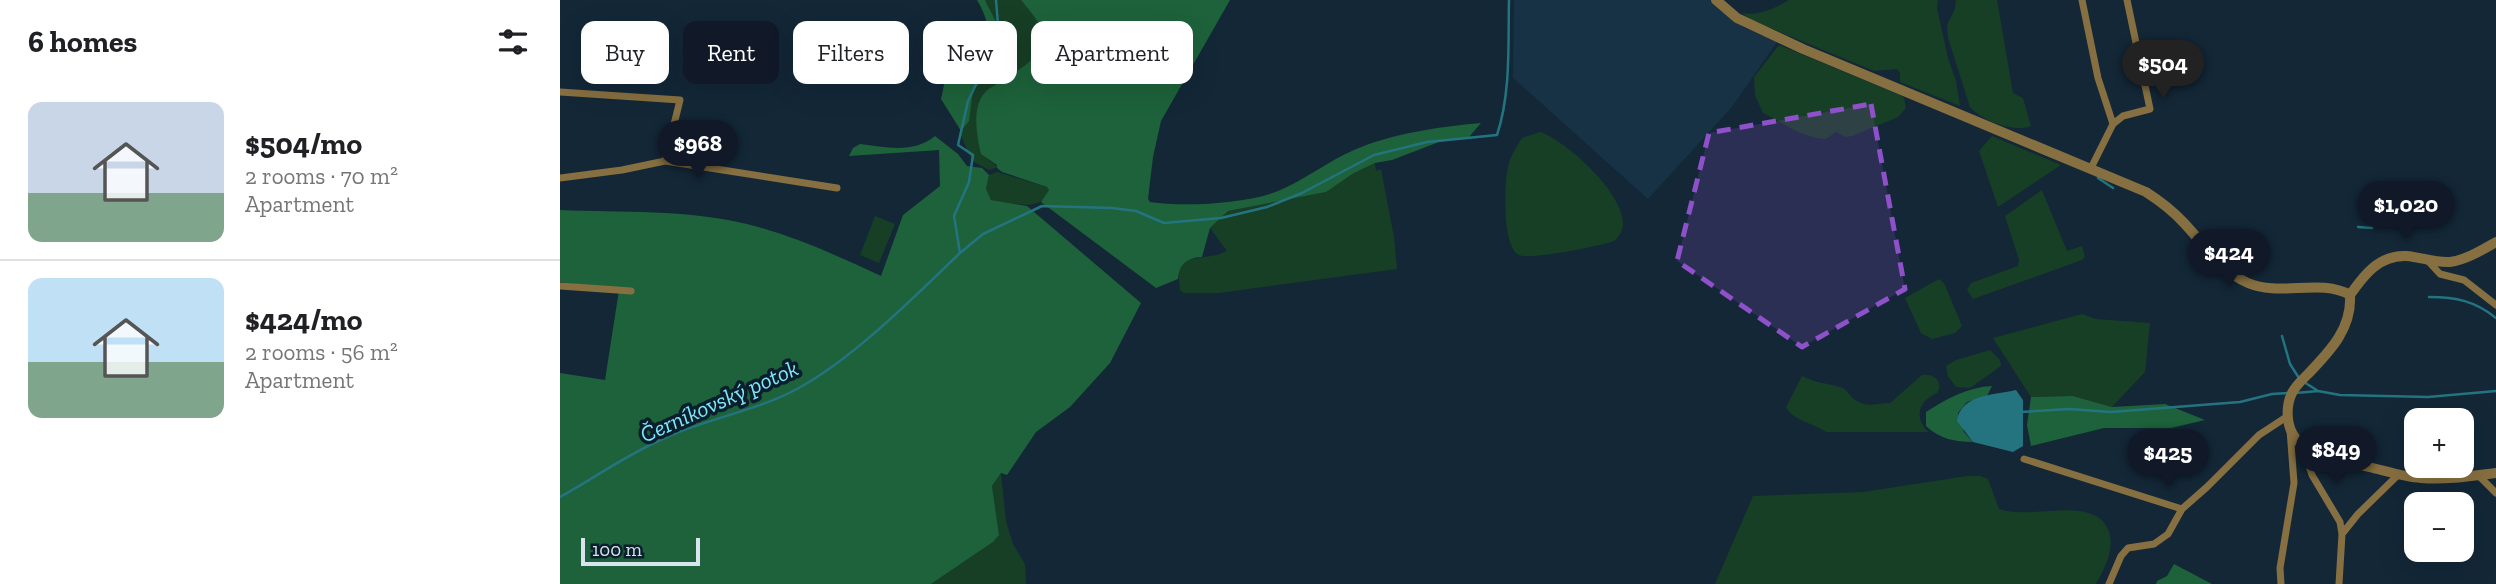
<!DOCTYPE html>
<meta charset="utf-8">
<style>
body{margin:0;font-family:"Zilla Slab",serif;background:#f2f2f2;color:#202124;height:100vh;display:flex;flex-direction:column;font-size:26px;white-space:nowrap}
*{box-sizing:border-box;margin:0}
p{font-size:23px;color:#757577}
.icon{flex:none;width:38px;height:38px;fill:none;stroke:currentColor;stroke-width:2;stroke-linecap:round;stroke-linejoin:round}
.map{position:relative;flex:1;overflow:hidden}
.side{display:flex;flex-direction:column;background:#fff;width:560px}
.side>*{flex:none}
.guide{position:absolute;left:21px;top:21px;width:665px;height:63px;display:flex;gap:14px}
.buttons{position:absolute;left:1844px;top:408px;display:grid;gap:14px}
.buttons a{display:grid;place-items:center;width:70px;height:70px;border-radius:14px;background:#fff;box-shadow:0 7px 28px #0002;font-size:35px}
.scale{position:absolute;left:21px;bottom:18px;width:119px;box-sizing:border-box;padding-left:7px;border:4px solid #d8e5ef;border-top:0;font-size:19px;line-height:24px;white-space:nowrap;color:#d8e5ef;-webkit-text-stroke:5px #0a1e2c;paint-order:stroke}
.price{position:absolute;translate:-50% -60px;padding:0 16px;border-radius:24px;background:#111827;color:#fff;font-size:23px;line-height:46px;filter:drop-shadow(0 2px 4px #0008)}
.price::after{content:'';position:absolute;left:50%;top:42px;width:21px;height:16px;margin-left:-10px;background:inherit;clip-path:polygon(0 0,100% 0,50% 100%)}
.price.selected{background:#222;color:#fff}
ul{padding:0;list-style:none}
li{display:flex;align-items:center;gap:21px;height:175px;padding:0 28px}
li+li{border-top:2px solid #e0e0e0}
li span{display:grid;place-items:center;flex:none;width:196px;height:140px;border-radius:14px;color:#555}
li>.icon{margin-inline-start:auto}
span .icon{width:84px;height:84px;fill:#fffc;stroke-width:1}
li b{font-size:30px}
h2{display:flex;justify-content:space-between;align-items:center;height:84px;padding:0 28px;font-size:30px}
.pill{padding:0 24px;border-radius:14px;background:#fff;box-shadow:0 7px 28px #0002;font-size:24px;line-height:63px}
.pill.selected{background:#111827;color:#fff}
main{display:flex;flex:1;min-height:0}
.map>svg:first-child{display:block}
.built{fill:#173145}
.green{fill:#173f26}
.forest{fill:#1d623a}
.water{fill:#247480}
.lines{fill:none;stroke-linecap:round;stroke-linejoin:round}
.stream{stroke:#247480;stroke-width:2.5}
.minor{stroke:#866f40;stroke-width:7}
.tertiary{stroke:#866f40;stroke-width:10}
.marked{fill:#8e51c9;fill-opacity:0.2;stroke:#8e51c9;stroke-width:5;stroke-dasharray:14 9;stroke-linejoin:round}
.labels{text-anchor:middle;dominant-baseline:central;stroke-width:7;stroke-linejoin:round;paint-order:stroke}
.water-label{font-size:23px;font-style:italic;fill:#80e9fb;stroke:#0a1e2c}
</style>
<main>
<section class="side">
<h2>6 homes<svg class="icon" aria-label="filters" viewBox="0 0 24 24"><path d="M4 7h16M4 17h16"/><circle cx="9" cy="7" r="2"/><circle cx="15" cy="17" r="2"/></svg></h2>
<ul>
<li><span style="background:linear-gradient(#c9d6e8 65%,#7fa58c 0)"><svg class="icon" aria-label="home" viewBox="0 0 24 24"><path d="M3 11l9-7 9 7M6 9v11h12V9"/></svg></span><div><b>$504/mo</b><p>2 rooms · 70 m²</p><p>Apartment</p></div></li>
<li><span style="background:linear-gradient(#bfe0f5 60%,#7fa58c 0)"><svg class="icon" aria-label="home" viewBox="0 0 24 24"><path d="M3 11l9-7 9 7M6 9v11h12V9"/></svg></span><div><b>$424/mo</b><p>2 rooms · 56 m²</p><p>Apartment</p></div></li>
</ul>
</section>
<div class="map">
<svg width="1936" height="584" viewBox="0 0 1936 584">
<rect width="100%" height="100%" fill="#132737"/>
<!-- built -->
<path class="built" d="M954,0H1150L1183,27L1217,42L1172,107L1088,199L953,78Z"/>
<!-- green -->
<path class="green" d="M425,0H461C467,8 477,17 481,27C494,59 444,79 424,93L425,157L438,167L429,170L414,162L409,155L400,133L413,90L431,71L429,8Z
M1229,0H1378L1377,8L1388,58L1396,81L1400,106L1340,82V73L1337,69L1314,71L1191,20L1182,13C1199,16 1215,8 1229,0Z
M1396,0H1437L1453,93L1463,98L1471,126C1454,133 1422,121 1410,107L1388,38L1387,25L1395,9Z
M1219,45L1340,95L1344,98L1346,108L1338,117L1292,136L1286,137L1276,132L1266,139L1256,138L1240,133L1203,113L1195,95L1194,77Z
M980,132C1007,140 1090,214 1054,241C1041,246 970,260 959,255C942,247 944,184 948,167C950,157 956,147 962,138Z
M1432,136L1501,165L1438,207L1419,151Z
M815,163L816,171L821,169L834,237L837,269L659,293H624L620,290L618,271L626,260L657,255L667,251L650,228L668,211L765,192L794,173Z
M437,172L487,187L489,189C483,209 466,205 450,203C441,201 435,203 428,197L426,189L429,175Z
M1482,190L1507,251L1522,246L1525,257L1522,260L1413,299L1407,290L1411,283L1458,266L1459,260L1445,216Z
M315,216L335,224L319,263L300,255Z
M1379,279L1384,283L1402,326L1395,333L1372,339L1361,333L1345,298Z
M1522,314L1536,319L1590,323L1585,372L1552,407L1513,396L1471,397L1433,338Z
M1430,350L1440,360L1441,366L1410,388L1396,387L1388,376L1386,366L1396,360Z
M1362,375C1374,373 1384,382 1377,393C1359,401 1353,416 1368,432H1266C1255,424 1232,420 1226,407L1242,376C1255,383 1266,383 1280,387C1288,389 1290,398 1297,401C1309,408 1317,403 1330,403Z
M441,473L446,521L453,544L465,564L466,584H371L433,542L439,535L432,486Z
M1407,476H1420L1428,479L1439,509C1470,521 1536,493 1549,532C1555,549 1544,570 1536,584H1155L1193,496L1303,492Z"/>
<!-- forest -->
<path class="forest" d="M417,0H425L437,24L440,41L437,58L432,71L413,90L409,121L401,131L381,99C384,88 384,76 391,67C413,39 443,45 417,0Z
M461,0H670L601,121L593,157L588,199L590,202C624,207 686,204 718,191C745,180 768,161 794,150C833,133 879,127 921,123L909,137L879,142L832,160L815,163L794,173L766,192L668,211L650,228L642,257C627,258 619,264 618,279L596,288L481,202L489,190L487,187L442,172L437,168V165L421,154C417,137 412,109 423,95C426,89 435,86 440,82C458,70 493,53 480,26C476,17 467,8 461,0Z
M375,136L398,154L407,166L422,168L429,175L426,189L431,200L467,206L581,303L550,363L510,407L476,432L447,475L441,473L432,486L439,535L433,542L371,584H0V373L45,380L59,290L0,282V210C62,213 126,209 187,224C234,236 278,256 321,276L343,215L380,186L379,150L289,156L293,148L300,144C326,147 353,154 375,136Z
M1432,386L1427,396L1407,402L1398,413L1404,432L1413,442C1395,442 1380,439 1366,426V412C1386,399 1408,387 1432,386Z
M1513,396L1552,407L1605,404L1645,420L1611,428H1544L1471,446L1467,425L1471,397Z
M1614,564L1652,584H1596L1597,581L1607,576Z"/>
<!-- water -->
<path class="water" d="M1456,390L1463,400V446L1453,452L1413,442L1397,421C1401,394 1434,395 1456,390Z"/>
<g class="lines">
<!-- stream -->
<path class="stream" d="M1538,178L1553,188
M1798,227L1812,228
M400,253L423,234L482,206L552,208L576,211L604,223L661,218L707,207L742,193L814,155L867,142L937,135C951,93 948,44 949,0
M1869,297C1896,297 1915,301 1936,318
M1722,336L1730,364L1739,378
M1744,382L1758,391L1780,395L1868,397L1936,391
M1736,393L1758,391
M1461,412L1509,409L1551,412L1680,402L1712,394L1729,393
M0,497C36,477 69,453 107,437C149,418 196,411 237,389C294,358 353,298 400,253L394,216L409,182L413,155L398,145L408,101L439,37L436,0"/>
<!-- minor -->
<path class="minor" d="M1522,0L1538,78L1553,124
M0,92L120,100L105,161
M1531,168L1553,124L1563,116L1590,109L1567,0
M0,178L62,170L105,161L277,188
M1869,262L1880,274L1904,280L1936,305
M0,286L71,291
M1743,447L1752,475L1780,522L1782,534L1779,584
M1464,459L1622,509L1647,487L1699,435L1728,416
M1918,475L1936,493
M1782,534L1798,514L1839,474
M1549,584L1561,556L1568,548L1594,544L1608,534L1622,509
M1721,584L1720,568L1734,483L1730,430"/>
<!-- tertiary -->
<path class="tertiary" d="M1156,0L1177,18L1243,49L1586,192C1600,201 1613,211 1624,223C1643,243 1662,272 1688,283C1720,297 1760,278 1790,295C1792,328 1771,350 1749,373C1743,379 1736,385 1732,393C1728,401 1727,410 1728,419C1732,457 1780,460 1809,467C1826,471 1844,477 1861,478C1886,480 1912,476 1936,473
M1790,295C1804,275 1819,255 1846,256C1861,257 1874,263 1890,262C1906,260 1922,250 1936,242"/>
</g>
<!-- marked area -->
<path class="marked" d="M1311,104L1345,289L1242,347L1117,261L1149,133Z"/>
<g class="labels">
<!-- water labels -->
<g class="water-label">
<text transform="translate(159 401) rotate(-24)">Černíkovský potok</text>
</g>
</g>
</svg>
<div class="buttons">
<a>+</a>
<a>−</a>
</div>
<div class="scale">100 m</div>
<b class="price selected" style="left:1603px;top:100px">$504</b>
<b class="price" style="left:138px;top:180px">$968</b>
<b class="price" style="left:1846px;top:241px">$1,020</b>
<b class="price" style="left:1669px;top:289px">$424</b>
<b class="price" style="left:1776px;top:486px">$849</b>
<b class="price" style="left:1608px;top:489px">$425</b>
<div class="guide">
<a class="pill">Buy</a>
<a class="pill selected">Rent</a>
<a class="pill">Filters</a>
<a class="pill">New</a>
<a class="pill">Apartment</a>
</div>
</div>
</main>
